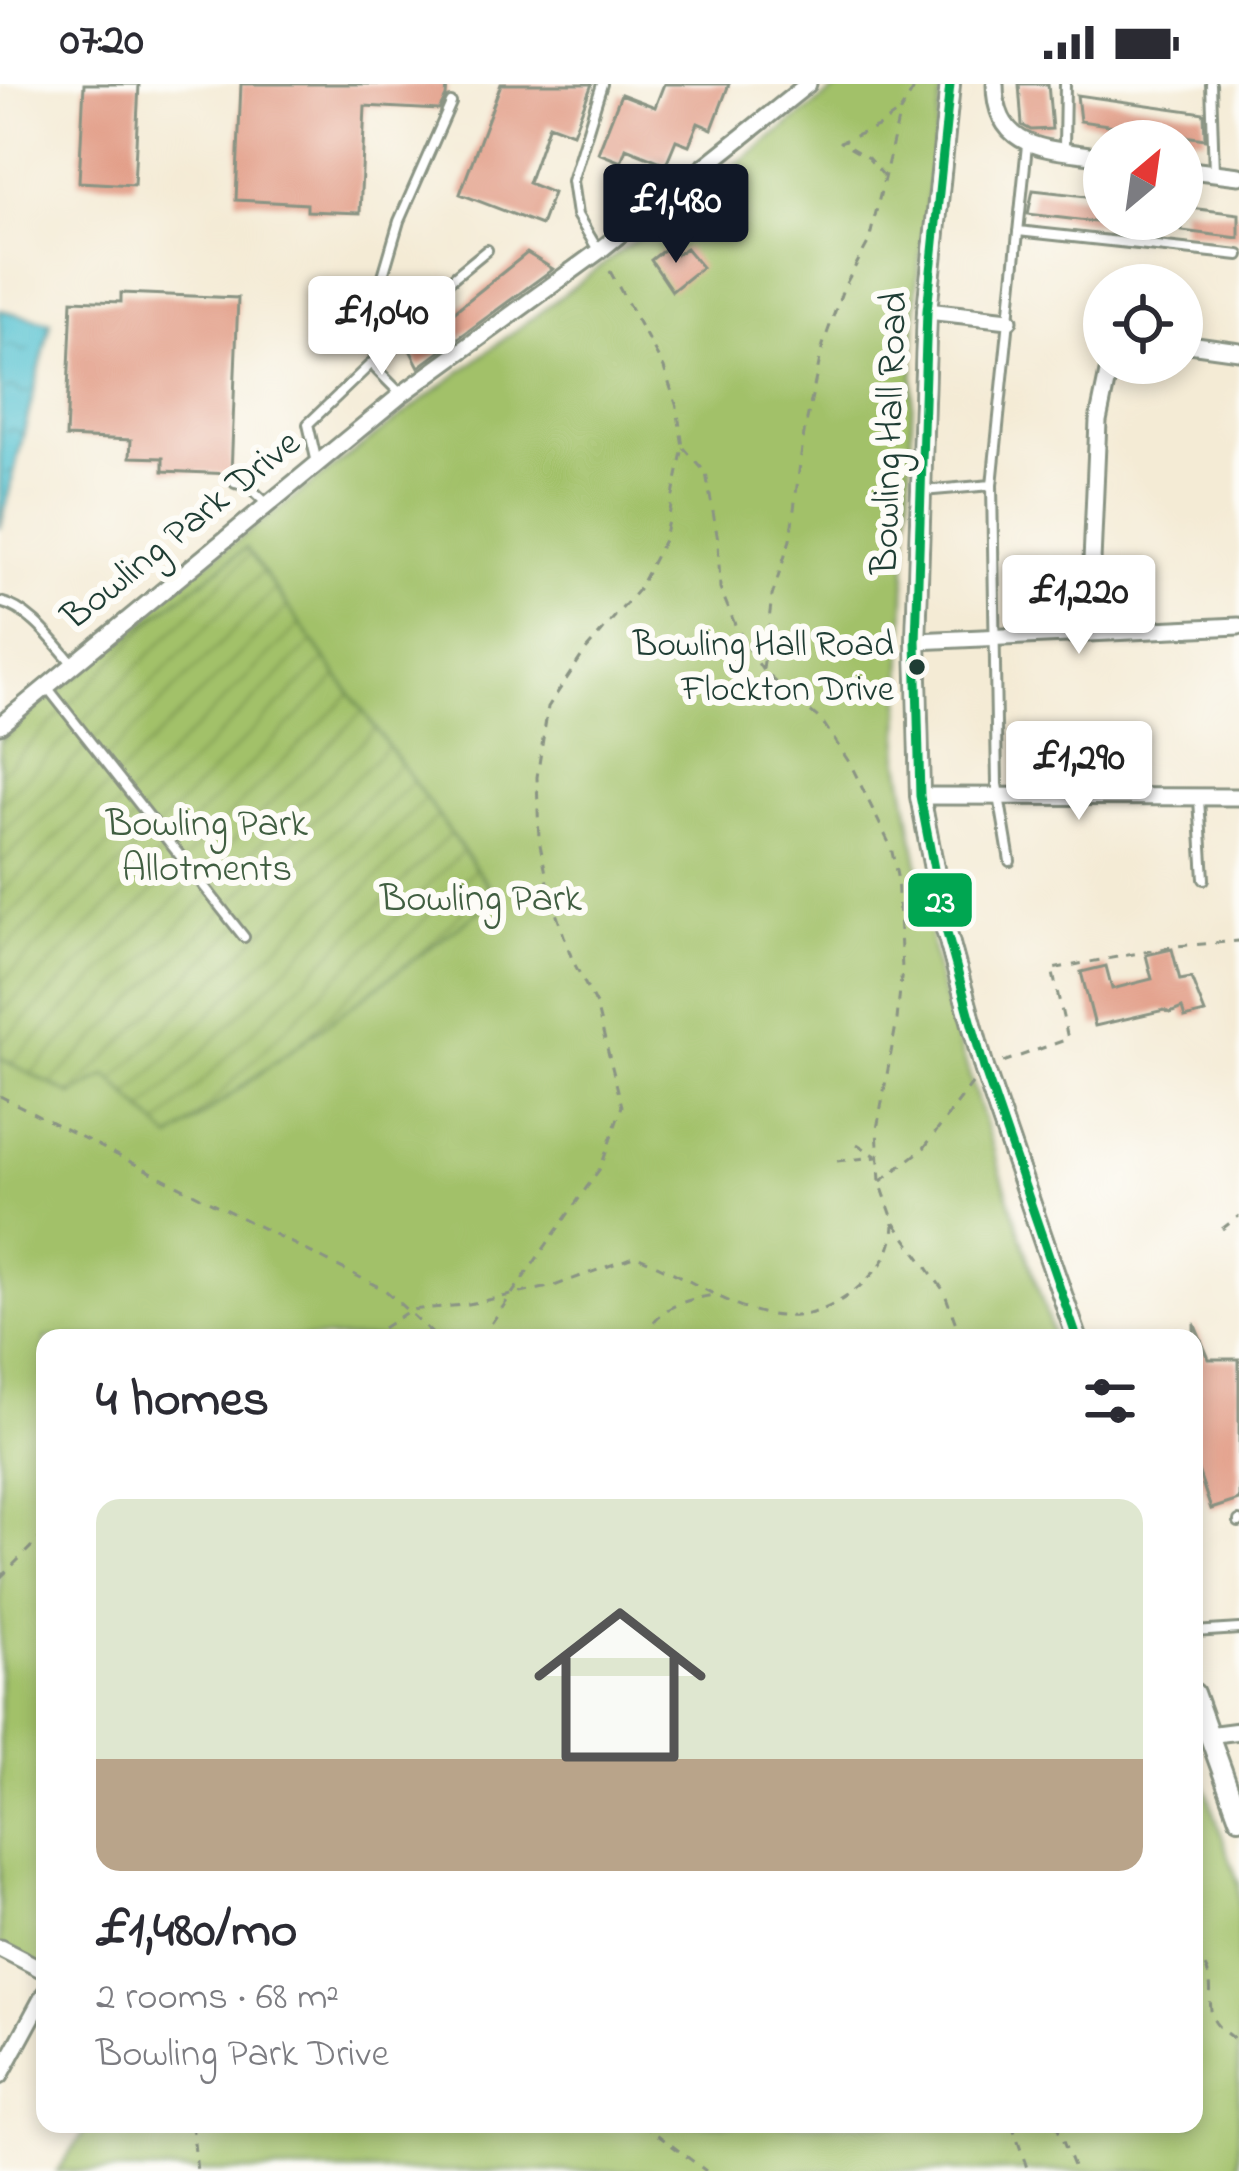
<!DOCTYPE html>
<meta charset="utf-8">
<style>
body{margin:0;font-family:"Indie Flower",sans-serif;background:#f7f7f7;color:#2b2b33;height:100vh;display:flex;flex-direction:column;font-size:45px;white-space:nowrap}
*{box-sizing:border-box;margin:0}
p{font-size:39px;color:#7c7c81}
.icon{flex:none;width:66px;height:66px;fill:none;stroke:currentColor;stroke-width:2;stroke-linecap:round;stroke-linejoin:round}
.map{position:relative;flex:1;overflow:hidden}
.details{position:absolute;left:36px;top:1245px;width:1167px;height:804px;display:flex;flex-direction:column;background:#fff;border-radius:24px;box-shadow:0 6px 18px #0003}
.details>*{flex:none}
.needle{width:78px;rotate:29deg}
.tools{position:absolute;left:1083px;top:36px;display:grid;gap:24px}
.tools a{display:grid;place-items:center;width:120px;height:120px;border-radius:50%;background:#fff;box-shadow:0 6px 18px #0003;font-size:60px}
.price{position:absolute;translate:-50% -102px;padding:0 27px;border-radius:12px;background:#fff;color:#222;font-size:39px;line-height:78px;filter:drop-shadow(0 3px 6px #0008)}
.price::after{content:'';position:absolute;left:50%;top:72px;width:36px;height:27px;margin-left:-18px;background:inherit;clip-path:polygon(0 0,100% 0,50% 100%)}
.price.selected{background:#111827;color:#fff}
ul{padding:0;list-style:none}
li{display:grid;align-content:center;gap:24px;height:636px;padding:0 60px}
li span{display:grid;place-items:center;height:372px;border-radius:24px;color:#555}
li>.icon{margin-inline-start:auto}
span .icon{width:216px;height:216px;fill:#fffc;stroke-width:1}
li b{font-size:51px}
h2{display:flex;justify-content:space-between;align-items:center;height:144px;padding:0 60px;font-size:51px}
.status{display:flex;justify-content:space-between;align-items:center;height:84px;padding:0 60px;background:#fff;direction:ltr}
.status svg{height:33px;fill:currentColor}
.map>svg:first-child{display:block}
.park{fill:#a2c169;stroke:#607f4e;stroke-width:3}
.garden{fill:url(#garden-furrows);stroke:#607f4e;stroke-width:3}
.water{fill:url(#water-ripples);stroke:#3b8082;stroke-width:3}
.building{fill:#e19a83}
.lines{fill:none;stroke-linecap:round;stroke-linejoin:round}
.service-casing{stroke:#8a9484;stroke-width:14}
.minor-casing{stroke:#8a9484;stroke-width:21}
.tertiary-casing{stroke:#8a9484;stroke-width:24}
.path{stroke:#8a9484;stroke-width:3;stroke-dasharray:9 9;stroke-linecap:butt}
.service{stroke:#fff;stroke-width:8}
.minor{stroke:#fff;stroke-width:15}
.tertiary{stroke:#fff;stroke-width:18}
.bus-1-casing{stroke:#fdfcf7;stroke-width:18}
.bus-1{stroke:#00a651;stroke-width:9}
.bus-dot{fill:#1f3d34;stroke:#fdfcf7;stroke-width:4.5}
.labels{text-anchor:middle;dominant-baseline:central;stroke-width:12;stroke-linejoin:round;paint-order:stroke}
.bus-label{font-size:36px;fill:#1f3d34;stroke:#fdfcf7;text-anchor:end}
.street-label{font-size:39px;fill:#1f3d34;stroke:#fdfcf7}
.park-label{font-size:39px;fill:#405e41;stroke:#fdfcf7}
.line-badge{stroke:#fdfcf7;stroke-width:4.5}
.badge-label{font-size:33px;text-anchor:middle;font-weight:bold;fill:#fff}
</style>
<div class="status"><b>07:20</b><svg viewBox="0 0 49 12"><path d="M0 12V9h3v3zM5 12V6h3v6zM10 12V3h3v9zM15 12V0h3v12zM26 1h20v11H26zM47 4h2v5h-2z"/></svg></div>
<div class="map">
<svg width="1239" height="2087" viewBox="0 0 1239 2087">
<defs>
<pattern id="garden-furrows" width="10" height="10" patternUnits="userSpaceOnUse" patternTransform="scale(3)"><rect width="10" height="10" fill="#a2c169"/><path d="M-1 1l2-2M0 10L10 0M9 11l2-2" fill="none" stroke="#839e57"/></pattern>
<pattern id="water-ripples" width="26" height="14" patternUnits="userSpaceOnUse" patternTransform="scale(3)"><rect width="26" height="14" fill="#57c2d1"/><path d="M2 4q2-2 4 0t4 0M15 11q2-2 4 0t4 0" fill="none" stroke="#479faa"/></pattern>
</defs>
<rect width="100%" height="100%" fill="#fdfcf7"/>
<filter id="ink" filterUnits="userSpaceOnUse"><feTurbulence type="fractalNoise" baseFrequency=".00833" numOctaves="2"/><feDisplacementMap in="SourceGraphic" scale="24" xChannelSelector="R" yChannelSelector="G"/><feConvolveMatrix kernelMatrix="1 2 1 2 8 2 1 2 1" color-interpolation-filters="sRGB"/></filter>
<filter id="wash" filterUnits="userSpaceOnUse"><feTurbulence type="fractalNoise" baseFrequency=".004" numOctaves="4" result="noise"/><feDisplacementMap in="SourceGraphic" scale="48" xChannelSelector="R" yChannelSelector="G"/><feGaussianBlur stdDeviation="2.7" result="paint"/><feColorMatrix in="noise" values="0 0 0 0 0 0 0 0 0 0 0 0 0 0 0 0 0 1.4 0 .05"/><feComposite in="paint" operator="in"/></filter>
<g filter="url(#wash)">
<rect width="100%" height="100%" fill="#f4ebd5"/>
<!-- park -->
<path class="park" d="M843,0H943L917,198L899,673L938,894L1054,1254H45V1887L0,1864V641L73,580Z
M1194,1671L1239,1801V2087H57L90,2040H1194Z"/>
<!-- garden -->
<path class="garden" d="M246,464L497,814L171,1055L107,991L72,1011L0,974V657L38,622Z"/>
<!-- water -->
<path class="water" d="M0,226L51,238L0,445Z"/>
<g id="blocks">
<!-- building -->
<path class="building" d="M84,0H139L134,101L79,98Z
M241,0H447L446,13L439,26L365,22L360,129L307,127V120L236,116Z
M501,0H592L573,49L549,40L528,99L553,109L541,141L460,110Z
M664,0H729L712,45L698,39L689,61L676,56L666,80L626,64L621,78L598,69L621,10L655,23Z
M1019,0H1048L1052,45L1031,46L1022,41Z
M1077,11L1204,29L1205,55L1080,37Z
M1033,106L1104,114V139L1028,130Z
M1182,123L1239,130V154L1182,147Z
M670,161L677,170L686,164L702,183L672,207L651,176Z
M527,169L553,185L419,283L409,264Z
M121,209L238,214L231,390L163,387V374L130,373L131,356L66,353L72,216L121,218Z
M1172,865L1180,896L1191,894L1205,929L1185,934L1182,924L1170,929L1164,926L1095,942L1081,888L1106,882L1112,905L1152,895L1146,871Z
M1194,1239L1209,1275H1239V1416L1211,1425L1194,1374Z"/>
</g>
</g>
<g filter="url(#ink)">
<use href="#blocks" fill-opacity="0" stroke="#8a9484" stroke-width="3"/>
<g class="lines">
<!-- service casing -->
<g class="service-casing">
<path id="service" d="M1211,0L1214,88
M1064,64L1065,0
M1018,147L1239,171
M598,166L577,131L572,97L602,0
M375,265L380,202L399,137L451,19
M400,309L376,285L375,265L383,251L487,166
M317,379L308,340L375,276
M235,399L247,401L266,419
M922,407L992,401
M0,518C30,525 53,557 73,580
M47,603L244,853
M1199,715L1204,795
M1010,777L997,700L992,401L1027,61
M1239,1438V1437
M1194,1548L1239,1545"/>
</g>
<!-- minor casing -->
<g class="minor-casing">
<path id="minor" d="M995,0C995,69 1050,64 1104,73
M1182,85L1239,92
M927,227L1009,236
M1182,259L1239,267
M1089,547L1098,337L1110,279
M916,557L1239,542
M0,641L402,310L599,167L808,0
M920,712L1239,713
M1208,1651L1239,1647
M0,1864L45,1887
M0,1992L45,1909"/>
</g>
<!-- tertiary casing -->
<g class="tertiary-casing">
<path id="tertiary" d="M950,0L927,227L916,557L920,712L945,842L984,984L1077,1254
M1194,1609L1239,1734"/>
</g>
<!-- path -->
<path class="path" d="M884,92L868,74L840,58L878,43L898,29
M684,364L706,389L718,456L720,504L736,543L763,587L822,637L851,681L891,763L897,792L902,885L897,936L877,1045L880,1098L894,1138L944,1207L961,1254
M763,585L772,512L790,456L804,349L823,261L843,205L869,157L900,28L917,0
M1003,978L1068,955L1052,885L1177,862L1239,857
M0,1012L385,1206L437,1254
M857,1060L876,1072
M837,1077L877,1073
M881,1097L924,1064L972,1000
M1222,1145L1239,1132
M305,1254H318
M368,1254L410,1226L464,1221L554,1202L636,1172C714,1201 778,1273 860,1202C881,1183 893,1169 894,1139
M481,1254L601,1083L622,1022L596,921L572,875L552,817L539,756L537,693L548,623L585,567L638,506L664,456L683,363L677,323L664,284L607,182
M646,1254C655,1223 685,1216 714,1211
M0,1494L45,1449
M1194,1869C1222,1896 1203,1917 1215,1938C1220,1946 1231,1952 1239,1959
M192,2040L197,2087
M643,2040L706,2087
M1012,2040L1028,2087
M1056,2040L1075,2087"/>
<!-- service -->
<use href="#service" class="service"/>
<!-- minor -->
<use href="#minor" class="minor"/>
<!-- tertiary -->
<use href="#tertiary" class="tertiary"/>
<!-- bus-1 casing -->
<g class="bus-1-casing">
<path id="bus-1" d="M950,0L927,227L916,557L920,712L945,842L984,984L1077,1254"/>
</g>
<!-- bus-1 -->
<use href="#bus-1" class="bus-1"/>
</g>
</g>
<!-- markers -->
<circle class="bus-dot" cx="917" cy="583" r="10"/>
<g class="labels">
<!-- bus labels -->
<g class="bus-label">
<text x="894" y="562">Bowling Hall Road<tspan x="894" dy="45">Flockton Drive</tspan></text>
</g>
<!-- street labels -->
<g class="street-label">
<text transform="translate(891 349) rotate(-88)">Bowling Hall Road</text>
<text transform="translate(182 447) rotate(-39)">Bowling Park Drive</text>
</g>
<!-- park labels -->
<g class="park-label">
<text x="207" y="741">Bowling Park<tspan x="207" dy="45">Allotments</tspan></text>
<text x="481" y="816">Bowling Park</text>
</g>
</g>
<rect class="line-badge" x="906" y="787" width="68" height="58" rx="12" fill="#00a651"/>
<g class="badge-label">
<text x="940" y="828">23</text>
</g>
</svg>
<div class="tools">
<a><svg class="needle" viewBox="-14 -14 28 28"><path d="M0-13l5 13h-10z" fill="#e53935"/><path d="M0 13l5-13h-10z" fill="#7c7c81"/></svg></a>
<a><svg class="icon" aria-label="locate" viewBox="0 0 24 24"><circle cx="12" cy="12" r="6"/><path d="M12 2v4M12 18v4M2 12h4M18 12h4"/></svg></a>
</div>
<b class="price selected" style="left:676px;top:182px">£1,480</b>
<b class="price" style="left:382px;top:294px">£1,040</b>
<b class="price" style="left:1079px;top:573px">£1,220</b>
<b class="price" style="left:1079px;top:739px">£1,290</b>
<section class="details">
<h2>4 homes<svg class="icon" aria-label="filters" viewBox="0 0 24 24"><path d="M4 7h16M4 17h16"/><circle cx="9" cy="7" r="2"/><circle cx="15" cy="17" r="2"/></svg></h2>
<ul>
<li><span style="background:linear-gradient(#dfe7d0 70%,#b9a48a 0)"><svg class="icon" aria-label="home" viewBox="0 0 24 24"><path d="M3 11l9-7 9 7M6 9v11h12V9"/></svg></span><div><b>£1,480/mo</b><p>2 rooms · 68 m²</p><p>Bowling Park Drive</p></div></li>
</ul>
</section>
</div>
